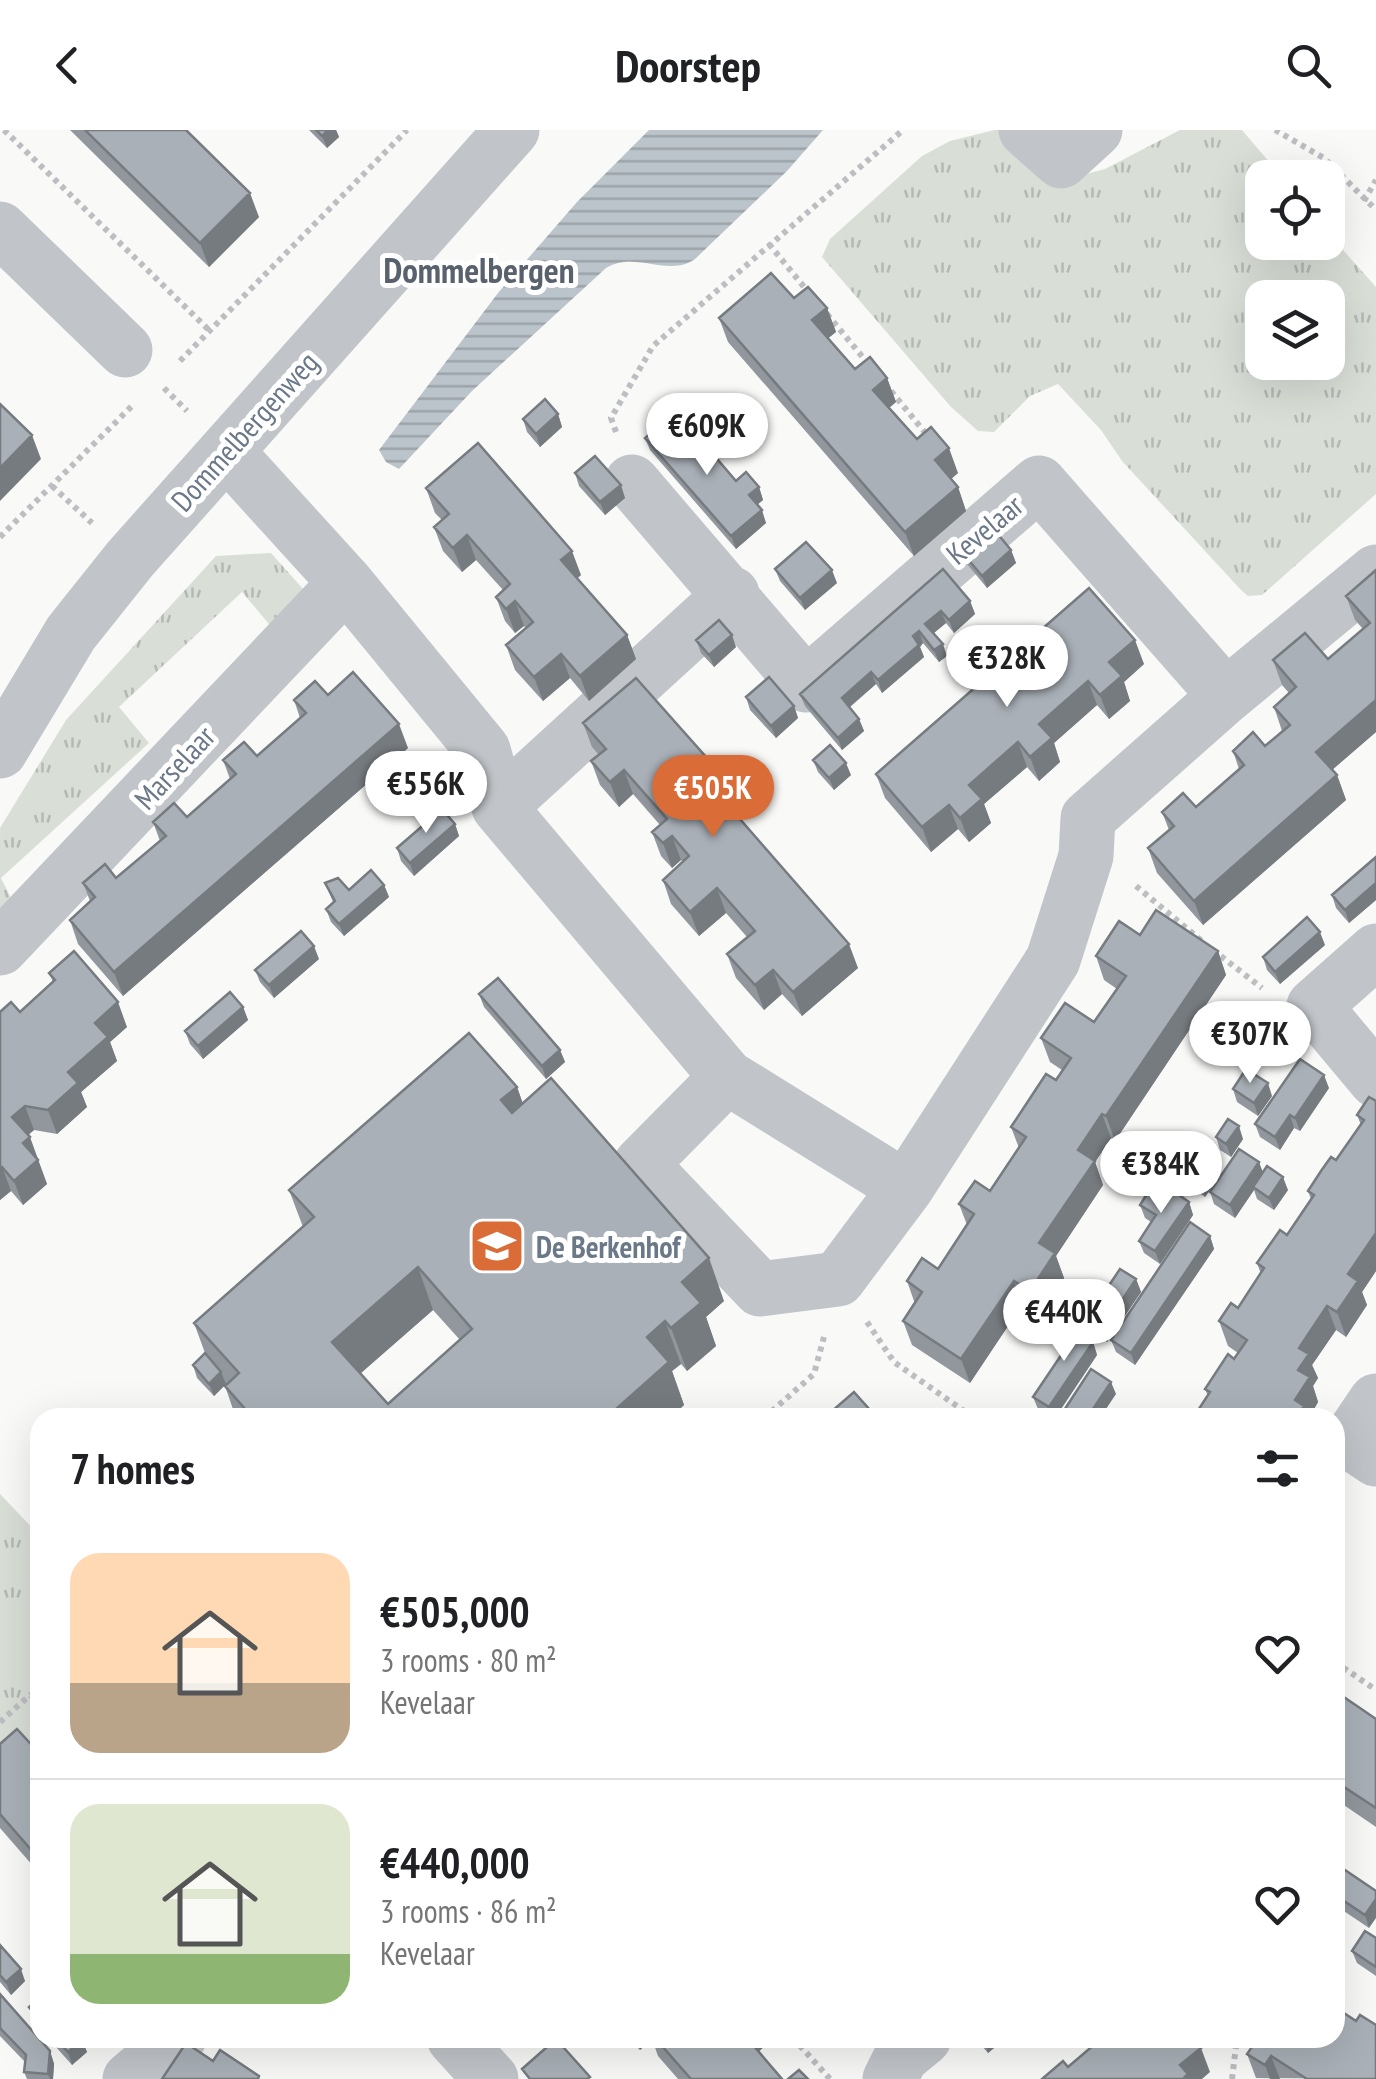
<!DOCTYPE html>
<meta charset="utf-8">
<style>
body{margin:0;font-family:"PT Sans Narrow",sans-serif;background:#f2f2f2;color:#202124;height:100vh;display:flex;flex-direction:column;font-size:38px;white-space:nowrap}
*{box-sizing:border-box;margin:0}
p{font-size:32px;color:#757577}
.icon{flex:none;width:55px;height:55px;fill:none;stroke:currentColor;stroke-width:2;stroke-linecap:round;stroke-linejoin:round}
.map{position:relative;flex:1;overflow:hidden}
.side{position:absolute;left:30px;top:1278px;width:1315px;height:640px;display:flex;flex-direction:column;background:#fff;border-radius:30px;box-shadow:0 10px 40px #0002}
.side>*{flex:none}
.tools{position:absolute;left:1245px;top:30px;display:grid;gap:20px}
.tools a{display:grid;place-items:center;width:100px;height:100px;border-radius:20px;background:#fff;box-shadow:0 10px 40px #0002;font-size:50px}
.price{position:absolute;translate:-50% -85px;padding:0 22px;border-radius:35px;background:#fff;color:#222;font-size:32px;line-height:65px;filter:drop-shadow(0 2px 5px #0008)}
.price::after{content:'';position:absolute;left:50%;top:60px;width:30px;height:22px;margin-left:-15px;background:inherit;clip-path:polygon(0 0,100% 0,50% 100%)}
.price.selected{background:#da6c38;color:#fff}
ul{padding:0;list-style:none}
li{display:flex;align-items:center;gap:30px;height:250px;padding:0 40px}
li+li{border-top:2px solid #e0e0e0}
li span{display:grid;place-items:center;flex:none;width:280px;height:200px;border-radius:30px;color:#555}
li>.icon{margin-inline-start:auto}
span .icon{width:120px;height:120px;fill:#fffc;stroke-width:1}
li b{font-size:42px}
h2{display:flex;justify-content:space-between;align-items:center;height:120px;padding:0 40px;font-size:42px}
header{display:flex;justify-content:space-between;align-items:center;height:130px;padding:0 40px;background:#fff;font-size:45px;font-weight:700}
.map>svg:first-child{display:block}
.grass{fill:url(#grass-tufts);fill-rule:evenodd}
.park{fill:#d9ded7}
.water{fill:url(#water-rules)}
.lines{fill:none;stroke-linecap:round;stroke-linejoin:round}
.path{stroke:#bcbec1;stroke-width:6;stroke-dasharray:5 5;stroke-linecap:butt}
.minor{stroke:#c1c5c9;stroke-width:55}
.wall{fill:#91979d;fill-rule:evenodd}
.shaded-wall{fill:#767b80}
.building{fill:#a9b0b7;stroke:#767b80;stroke-width:2.5;fill-rule:evenodd}
.labels{text-anchor:middle;dominant-baseline:central;stroke-width:10;stroke-linejoin:round;paint-order:stroke}
.street-label{font-size:30px;fill:#6b7887;stroke:#fff}
.poi-label{font-size:30px;font-weight:bold;fill:#6b7887;stroke:#fff;text-anchor:start}
.quarter-label{font-size:35px;font-weight:bold;fill:#58616c;stroke:#fff}
</style>
<header><svg class="icon" aria-label="back" viewBox="0 0 24 24"><path d="M15 5l-7 7 7 7"/></svg>Doorstep<svg class="icon" aria-label="search" viewBox="0 0 24 24"><circle cx="10" cy="10" r="6"/><path d="M15 15l6 6"/></svg></header>
<div class="map">
<svg width="1376" height="1949" viewBox="0 0 1376 1949">
<defs>
<pattern id="grass-tufts" width="24" height="20" patternUnits="userSpaceOnUse" patternTransform="scale(2.5)"><rect width="24" height="20" fill="#d9ded7"/><path d="M3 7l-1-3M5 7V3M7 7l1-3M15 17l-1-3M17 17v-4M19 17l1-3" fill="none" stroke="#b4b9b4"/></pattern>
<pattern id="water-rules" width="6" height="5" patternUnits="userSpaceOnUse" patternTransform="scale(2.5)"><rect width="6" height="5" fill="#bbc4ca"/><path d="M0 2.5h6" fill="none" stroke="#9ca4aa"/></pattern>
</defs>
<rect width="100%" height="100%" fill="#f9faf8"/>
<!-- grass -->
<path class="grass" d="M995,0H1009L1075,47L1105,39L1180,0H1242L1282,47L1262,48V112H1328V103L1376,157V364L1262,465L1248,466L1241,460L1122,331L1101,300L1058,254L1030,266L994,302L978,301L951,277L822,127L830,109L922,26L950,11ZM1262,168H1328V232H1262Z
M271,423L313,470L275,501L242,462L119,577L149,613L1,748L13,772L0,788V698L66,590L216,426Z
M0,1364L40,1406V1603L0,1638Z"/>
<!-- park -->
<path class="park" d="M0,1466L39,1509L0,1542Z"/>
<!-- water -->
<path class="water" d="M649,0H823L787,41L695,129C669,148 635,120 606,138L472,261L399,339L386,332L379,320L498,163L577,72Z"/>
<g class="lines">
<!-- path -->
<path class="path" d="M4,0L211,202
M1275,0L1324,28L1376,80
M1364,71L1376,50
M769,114L809,163
M827,184L870,236
M180,231L407,0
M164,258L187,281
M891,261L927,305
M616,302L611,288L653,216L903,0
M52,356L92,393
M0,407L134,274
M1136,756L1203,812
M1213,820L1262,858
M867,1192L894,1232L974,1288
M764,1288L814,1244L825,1203
M1335,1532L1376,1560
M0,1592L30,1565L40,1573
M793,1908L830,1949
M1232,1949L1237,1908"/>
<!-- minor -->
<path class="minor" d="M1026,0L1061,31L1095,0
M0,99L125,220
M226,321L346,453L483,620L499,677L727,947L906,1058
M632,352L806,555L1039,353L1226,566
M0,621L71,503L130,429L512,0
M499,677L732,464
M0,818L346,453
M1376,821L1314,876L1376,950
M727,947L641,1034L760,1159L838,1149L906,1058L1053,830L1086,726L1088,688L1226,566L1376,442
M1376,1271L1349,1311L1376,1329
M454,1908L491,1949
M130,1949L179,1908
M890,1949L901,1927L924,1908"/>
</g>
<!-- wall -->
<path class="wall" d="M70,0H186L259,87L209,137Z
M309,0H336L339,7L327,18Z
M794,168L827,178L836,202L828,208L855,239L887,248L896,272L889,278L917,309L958,343L951,349L958,357L966,381L914,426L728,212L719,188Z
M558,284L562,297L540,317L527,302L523,289Z
M645,308L691,316L736,351L759,357L763,370L757,375L766,393L736,419L650,320Z
M575,343L625,368L605,385L579,356Z
M426,358L581,445L577,448L627,505L636,529L589,571L570,548L543,571L515,540L506,515L526,498L524,496L515,503L505,491L496,467L503,460L476,430L462,442L443,421L434,397L442,390L435,383Z
M1011,420L1016,433L987,458L967,434L962,422Z
M775,439L837,453L805,480L780,451Z
M943,439L970,471L975,484L954,503L946,493L934,503L947,526L939,532L923,513L920,517L924,527L882,563L876,554L850,577L859,589L864,601L842,620L805,576L800,564Z
M1376,440V602L1332,640L1337,645L1346,670L1203,795L1157,743L1148,718L1169,700L1162,682L1196,677L1239,639L1233,621L1265,616L1282,601L1274,577L1289,563L1282,555L1273,530L1328,529L1363,499L1355,490L1346,466Z
M1089,458L1144,534L1124,552L1130,571L1109,589L1097,575L1054,613L1060,632L1039,651L1027,637L984,674L991,693L969,712L958,699L931,722L885,668L876,644Z
M696,510L736,517L714,537L701,523Z
M328,565L408,618L123,866L78,814L70,790L90,771L83,753L116,748L160,711L153,692L187,687L230,649L223,630L257,626L300,588L294,570Z
M746,567L794,576L798,588L776,608L750,580Z
M583,593L731,655L740,680L735,683L858,838L802,886L782,864L764,880L736,848L727,824L747,807L726,783L699,806L671,774L663,750L683,732L681,730L672,738L661,726L652,702L660,695L633,664L619,677L600,655L591,631L599,625L592,617Z
M813,630L851,645L834,660L818,642Z
M455,694L459,706L414,746L401,731L397,718Z
M1376,727V770L1349,793L1336,778L1332,765Z
M325,753L349,760L384,755L389,767L344,806L331,792L326,779L333,772Z
M1140,805L1218,821L1226,845L1115,1011L1111,1008L1095,1032L1103,1055L1056,1126L1064,1148L1039,1185L1022,1175L970,1253L912,1215L903,1191L915,1174L907,1151L938,1139L967,1095L959,1074L990,1061L1019,1018L1011,997L1056,950L1062,940L1050,932L1041,908L1094,892L1117,859L1104,850L1096,826Z
M1325,815L1280,854L1267,840L1263,827Z
M319,829L274,868L260,852L255,840Z
M49,843L127,897L110,912L117,931L81,962L87,977L57,1004L34,1000L28,1005L47,1054L23,1075L11,1061L0,1070V882H20L53,852Z
M479,864L560,920L565,932L546,949L484,877Z
M243,877L248,890L203,929L190,914L185,901Z
M517,957L523,974L724,1171L706,1187L716,1216L687,1241L681,1234L672,1241L684,1275L670,1288H236L225,1256L226,1254L214,1266L197,1248L193,1235L205,1223L194,1193L303,1097L289,1060ZM433,1180L460,1210L388,1274L360,1244Z
M1329,958L1300,1001L1294,998L1280,1020L1260,1007L1255,994Z
M1233,959L1272,966L1258,986L1237,972Z
M1376,971V1141L1362,1162L1367,1175L1357,1190L1346,1207L1336,1200L1312,1235L1318,1248L1313,1256L1318,1272L1309,1288L1208,1266L1205,1259L1238,1223L1228,1216L1219,1191L1238,1178L1261,1144L1257,1133L1287,1105L1311,1069L1308,1061L1336,1030L1361,995L1357,985Z
M1216,1007L1243,1009L1231,1027L1220,1020Z
M1215,1033L1219,1046L1205,1067L1191,1057L1186,1045Z
M1263,1042L1288,1060L1274,1080L1257,1069L1254,1060L1235,1088L1214,1074L1210,1062Z
M1166,1069L1189,1072L1193,1085L1160,1134L1144,1123L1139,1111L1151,1092L1145,1088L1140,1075Z
M1210,1106L1214,1119L1135,1235L1116,1222L1111,1210Z
M1136,1149L1141,1162L1107,1212L1092,1201L1087,1188Z
M1056,1207L1093,1212L1097,1225L1055,1288H1050L1038,1279L1033,1267L1063,1222L1060,1220Z
M1335,1561L1376,1589V1697L1335,1669Z
M0,1614L40,1625V1744L0,1698Z
M1335,1755L1376,1761L1369,1798L1335,1775Z
M1376,1808V1846L1357,1833L1352,1821Z
M0,1815L25,1851L11,1865L0,1852Z
M0,1864L50,1921L54,1934L53,1949H27L24,1942L25,1932L0,1906Z
M40,1867V1898L33,1890L29,1877Z
M1356,1891L1376,1949L1256,1948L1247,1924Z
M48,1908H81L87,1922L72,1935Z
M628,1908H763L766,1915L759,1921L782,1949H678L658,1926L652,1909L640,1920Z
M975,1908H1006L988,1923Z"/>
<!-- shaded-wall -->
<path class="shaded-wall" d="M328,0H336L339,7L327,18L322,6Z
M250,63L259,87L209,137L200,113Z
M827,178L836,202L821,214L812,190Z
M887,248L896,272L882,284L873,260Z
M558,284L562,297L540,317L536,304Z
M32,305L41,329L0,371V338Z
M949,318L958,343L944,355L935,330Z
M621,355L625,368L605,385L600,372Z
M759,357L763,370L753,378L749,365Z
M958,357L966,381L914,426L905,402Z
M762,380L766,393L736,419L731,406Z
M467,405L476,430L462,442L453,418Z
M1011,420L1016,433L987,458L982,446Z
M572,421L581,445L570,455L561,430Z
M832,440L837,453L805,480L800,468Z
M515,471L524,496L515,503L506,479Z
M970,471L975,484L954,503L949,490Z
M941,481L946,493L930,506L925,494Z
M919,501L923,513L920,517L924,527L882,563L878,550Z
M627,505L636,529L589,571L580,546Z
M732,505L736,517L714,537L709,525Z
M1135,510L1144,534L1124,552L1130,571L1109,589L1100,565L1109,532Z
M943,514L947,526L939,532L934,520Z
M561,524L570,548L543,571L534,547Z
M871,542L876,554L846,580L842,568Z
M1088,551L1097,575L1054,613L1060,632L1039,651L1030,627L1039,594Z
M1376,570V602L1325,646L1316,622Z
M794,576L798,588L776,608L771,596Z
M859,589L864,601L842,620L838,608Z
M399,594L408,618L123,866L114,842Z
M1018,612L1027,637L984,674L991,693L969,712L960,688L969,655Z
M846,633L851,645L834,660L829,648Z
M624,640L633,664L619,677L610,652Z
M1337,645L1346,670L1203,795L1194,771Z
M731,655L740,680L728,689L719,665Z
M949,675L958,699L931,722L922,697Z
M455,694L459,706L414,746L410,733Z
M672,706L681,730L672,738L663,713Z
M1376,753V770L1349,793L1345,780Z
M384,755L389,767L344,806L339,794Z
M717,758L726,783L699,806L690,782Z
M1320,802L1325,815L1280,854L1275,842Z
M849,814L858,838L802,886L793,862Z
M314,816L319,829L274,868L269,855Z
M1218,821L1226,845L1115,1011L1106,986Z
M773,840L782,864L764,880L755,855Z
M118,872L127,897L110,912L117,931L81,962L87,977L57,1004L48,980L95,893Z
M243,877L248,890L203,929L198,916Z
M560,920L565,932L546,949L542,936Z
M1324,945L1329,958L1300,1001L1295,988Z
M1268,953L1272,966L1258,986L1254,973Z
M517,957L532,1000L517,1013L501,970Z
M25,976L34,1000L21,1011L12,987Z
M1102,984L1111,1008L1095,1032L1103,1055L1056,1126L1064,1148L1039,1185L1030,1161L1039,1113L1078,1020Z
M1290,985L1294,998L1280,1020L1275,1007Z
M1239,996L1243,1009L1231,1027L1226,1014Z
M30,1007L47,1054L23,1075L14,1051L23,1013Z
M1259,1032L1264,1045L1253,1057L1254,1060L1235,1088L1230,1075Z
M1215,1033L1219,1046L1205,1067L1201,1054Z
M2,1037L11,1061L0,1070V1038Z
M1283,1047L1288,1060L1274,1080L1269,1068Z
M1189,1072L1193,1085L1160,1134L1155,1121Z
M1376,1103V1141L1362,1162L1367,1175L1346,1207L1337,1182L1348,1144Z
M1210,1106L1214,1119L1135,1235L1131,1223Z
M709,1128L724,1171L706,1187L716,1216L687,1241L671,1198L682,1152Z
M418,1137L433,1180L347,1255L332,1212Z
M1136,1149L1141,1162L1107,1212L1103,1199Z
M1014,1151L1022,1175L970,1253L961,1229Z
M1327,1176L1336,1200L1312,1235L1318,1248L1313,1256L1318,1272L1309,1288H1297L1295,1270L1299,1218Z
M665,1191L681,1234L672,1241L684,1275L670,1288H606L647,1207Z
M1093,1212L1097,1225L1055,1288H1052L1049,1277Z
M221,1242L226,1254L214,1266L209,1254Z
M1111,1252L1116,1264L1100,1288H1087Z
M870,1280L873,1288H862Z
M1376,1769V1788L1369,1798L1365,1785Z
M21,1839L25,1851L11,1865L6,1852Z
M635,1908H652V1909L640,1920Z
M745,1908H763L766,1915L752,1928Z
M988,1908H1006L988,1923L984,1911Z
M82,1910L87,1922L72,1935L68,1922Z
M1201,1918L1210,1942L1202,1949H1183L1180,1935Z
M50,1921L54,1934L53,1949H50L48,1944Z
M1271,1926L1280,1949H1270L1265,1935Z"/>
<!-- building -->
<path class="building" d="M85,0H186L250,63L200,113Z
M316,0H328L322,6Z
M771,143L794,168L808,157L827,178L812,190L855,239L870,227L887,248L873,260L917,309L931,297L949,318L935,330L958,357L905,402L719,188Z
M545,269L558,284L536,304L523,289Z
M0,274L32,305L0,338Z
M668,288L691,316L700,309L736,351L746,342L759,357L749,365L762,380L731,406L645,308Z
M478,313L572,421L561,430L627,505L580,546L561,524L534,547L506,515L533,492L515,471L506,479L496,467L510,454L467,405L453,418L434,397L449,384L426,358Z
M595,326L621,355L600,372L575,343Z
M992,397L1011,420L982,446L962,422Z
M806,412L832,440L800,468L775,439Z
M943,439L970,471L949,490L941,481L925,494L943,514L934,520L919,501L913,506L919,515L878,550L871,542L842,568L859,589L838,608L800,564Z
M1376,440V570L1316,622L1337,645L1194,771L1148,718L1174,696L1162,682L1183,663L1196,677L1244,635L1233,621L1253,602L1265,616L1290,595L1274,577L1296,557L1273,530L1305,503L1328,529L1370,493L1346,466Z
M1089,458L1135,510L1109,532L1122,546L1100,565L1088,551L1039,594L1052,608L1030,627L1018,612L969,655L982,669L960,688L949,675L922,697L876,644Z
M719,490L732,505L709,525L696,510Z
M353,542L399,594L114,842L70,790L95,767L83,753L105,734L116,748L166,706L153,692L174,673L187,687L236,644L223,630L244,612L257,626L306,583L294,570L304,561L315,551L328,565Z
M769,547L794,576L771,596L746,567Z
M636,548L731,655L719,665L849,814L793,862L773,840L755,855L727,824L755,801L717,758L690,782L663,750L689,726L672,706L663,713L652,702L667,689L624,640L610,652L591,631L606,619L583,593Z
M830,615L846,633L829,648L813,630Z
M442,679L455,694L410,733L397,718Z
M1376,727V753L1345,780L1332,765Z
M371,740L384,755L339,794L326,779L335,771L325,753L338,748L349,760Z
M1156,780L1218,821L1106,986L1102,984L1078,1020L1095,1031L1039,1113L1055,1123L1030,1161L1014,1151L961,1229L903,1191L922,1162L907,1151L922,1128L938,1139L974,1084L959,1074L975,1051L990,1061L1026,1007L1011,997L1046,944L1056,950L1071,928L1041,908L1065,873L1094,892L1126,846L1096,826L1119,791L1140,805Z
M1307,787L1320,802L1275,842L1263,827Z
M301,801L314,816L269,855L255,840Z
M74,821L118,872L95,893L108,907L68,942L78,953L48,980L25,976L12,987L30,1007L23,1013L38,1030L14,1051L2,1037L0,1038V882L11,872L20,882L55,850L49,843Z
M498,848L560,920L542,936L479,864Z
M230,862L243,877L198,916L185,901Z
M469,903L517,957L501,970L512,983L551,948L709,1128L682,1152L701,1173L671,1198L665,1191L647,1207L669,1232L606,1288H253L225,1256L239,1243L194,1193L314,1087L289,1060ZM418,1137L472,1199L388,1274L332,1212Z
M1300,929L1324,945L1295,988L1290,985L1275,1007L1255,994Z
M1246,939L1268,953L1254,973L1233,959Z
M1369,967L1376,971V1103L1348,1144L1358,1151L1348,1166L1337,1182L1327,1176L1299,1218L1309,1224L1298,1240L1310,1247L1295,1270L1304,1276L1297,1288H1193L1210,1262L1205,1259L1228,1224L1234,1229L1247,1210L1219,1191L1231,1173L1238,1178L1264,1138L1257,1133L1280,1100L1287,1105L1314,1065L1308,1061L1321,1041L1331,1027L1336,1030L1364,990L1357,985Z
M1228,989L1239,996L1226,1014L1216,1007Z
M1239,1019L1259,1032L1230,1075L1210,1062Z
M1200,1023L1215,1033L1201,1054L1186,1045Z
M1267,1036L1283,1047L1269,1068L1253,1057Z
M1150,1059L1166,1069L1172,1060L1189,1072L1155,1121L1139,1111L1156,1085L1140,1075Z
M1190,1092L1210,1106L1131,1223L1111,1210Z
M1120,1139L1136,1149L1103,1199L1087,1188Z
M1065,1193L1093,1212L1049,1277L1033,1267L1068,1215L1056,1207Z
M205,1223L221,1242L209,1254L193,1235Z
M1091,1239L1111,1252L1087,1288H1059Z
M854,1262L870,1280L862,1288H824Z
M1335,1561L1376,1589V1678L1335,1651Z
M17,1599L40,1624V1730L0,1684V1614Z
M1345,1740L1376,1761V1769L1365,1785L1335,1765V1755Z
M1365,1801L1376,1808V1837L1352,1821Z
M0,1815L21,1839L6,1852L0,1845Z
M0,1864L50,1921L48,1944L24,1942L26,1925L0,1898Z
M40,1867V1890L29,1877Z
M1335,1877L1356,1891L1360,1885L1376,1895V1949H1307L1271,1926L1265,1935L1247,1924L1258,1908H1335Z
M55,1908H81L82,1910L68,1922Z
M655,1908H747L782,1949H691Z
M1102,1908H1192L1201,1918L1180,1935L1188,1944L1183,1949H1042L1063,1931L1068,1937Z
M556,1909L590,1947L587,1949H530L522,1939Z
M186,1913L213,1931L220,1920L259,1946L258,1949H162Z
M799,1940L808,1949H788Z"/>
<!-- icons -->
<defs>
<g id="school-square" transform="scale(2.875)"><rect x="-9" y="-9" width="18" height="18" rx="4" fill="#da6c38" stroke="#fff"/><path d="M0-5L7-2L0 1L-7-2ZM-4 1L0 2.5L4 1V4Q0 6-4 4Z" fill="#fff"/></g>
</defs>
<g fill-rule="evenodd">
<use href="#school-square" x="497" y="1116"/>
</g>
<g class="labels">
<!-- street labels -->
<g class="street-label">
<text transform="translate(244 301) rotate(-48)">Dommelbergenweg</text>
<text transform="translate(984 399) rotate(-40)">Kevelaar</text>
<text transform="translate(174 637) rotate(-47)">Marselaar</text>
</g>
<!-- poi labels -->
<g class="poi-label">
<text x="536" y="1116">De Berkenhof</text>
</g>
<!-- quarter labels -->
<g class="quarter-label">
<text x="479" y="140">Dommelbergen</text>
</g>
</g>
</svg>
<div class="tools">
<a><svg class="icon" aria-label="locate" viewBox="0 0 24 24"><circle cx="12" cy="12" r="6"/><path d="M12 2v4M12 18v4M2 12h4M18 12h4"/></svg></a>
<a><svg class="icon" aria-label="layers" viewBox="0 0 24 24"><path d="M12 4l9 5-9 5-9-5zM3 14l9 5 9-5"/></svg></a>
</div>
<b class="price" style="left:707px;top:348px">€609K</b>
<b class="price" style="left:1007px;top:580px">€328K</b>
<b class="price" style="left:426px;top:706px">€556K</b>
<b class="price selected" style="left:713px;top:710px">€505K</b>
<b class="price" style="left:1250px;top:956px">€307K</b>
<b class="price" style="left:1161px;top:1086px">€384K</b>
<b class="price" style="left:1064px;top:1234px">€440K</b>
<section class="side">
<h2>7 homes<svg class="icon" aria-label="filters" viewBox="0 0 24 24"><path d="M4 7h16M4 17h16"/><circle cx="9" cy="7" r="2"/><circle cx="15" cy="17" r="2"/></svg></h2>
<ul>
<li><span style="background:linear-gradient(#ffd9b3 65%,#b9a48a 0)"><svg class="icon" aria-label="home" viewBox="0 0 24 24"><path d="M3 11l9-7 9 7M6 9v11h12V9"/></svg></span><div><b>€505,000</b><p>3 rooms · 80 m²</p><p>Kevelaar</p></div><svg class="icon" aria-label="heart" viewBox="0 0 24 24"><path d="M12 20l-8-8c-3-5 5-10 8-4 3-6 11-1 8 4z"/></svg></li>
<li><span style="background:linear-gradient(#dfe7d0 75%,#8fb573 0)"><svg class="icon" aria-label="home" viewBox="0 0 24 24"><path d="M3 11l9-7 9 7M6 9v11h12V9"/></svg></span><div><b>€440,000</b><p>3 rooms · 86 m²</p><p>Kevelaar</p></div><svg class="icon" aria-label="heart" viewBox="0 0 24 24"><path d="M12 20l-8-8c-3-5 5-10 8-4 3-6 11-1 8 4z"/></svg></li>
</ul>
</section>
</div>
